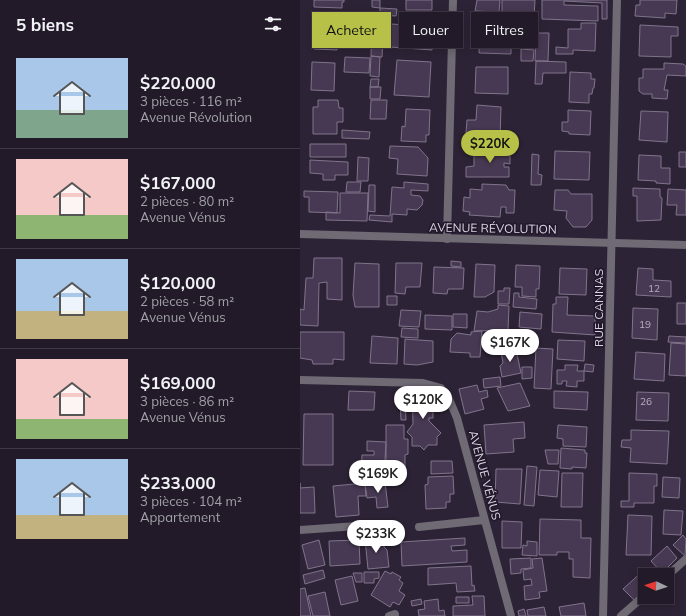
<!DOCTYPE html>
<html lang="fr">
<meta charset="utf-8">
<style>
body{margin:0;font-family:Mulish,sans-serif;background:#2e2734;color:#f1f3f6;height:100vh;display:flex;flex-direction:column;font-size:15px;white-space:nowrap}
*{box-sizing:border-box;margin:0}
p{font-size:13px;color:#a2a1a8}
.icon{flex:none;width:22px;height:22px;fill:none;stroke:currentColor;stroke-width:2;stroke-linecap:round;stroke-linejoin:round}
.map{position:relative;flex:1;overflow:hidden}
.sheet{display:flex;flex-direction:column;background:#221a28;width:300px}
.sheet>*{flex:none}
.banner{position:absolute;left:12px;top:12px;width:314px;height:36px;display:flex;gap:8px}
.needle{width:26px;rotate:274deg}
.controls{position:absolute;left:338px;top:568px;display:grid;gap:8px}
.controls a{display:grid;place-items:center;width:36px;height:36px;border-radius:0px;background:#221a28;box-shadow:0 2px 10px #0003,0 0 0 1px #3f3845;font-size:20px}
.price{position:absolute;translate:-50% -34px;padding:0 9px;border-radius:14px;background:#fff;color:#222;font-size:13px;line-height:26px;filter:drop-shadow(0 1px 2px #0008)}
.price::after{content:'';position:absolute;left:50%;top:24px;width:12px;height:9px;margin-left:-6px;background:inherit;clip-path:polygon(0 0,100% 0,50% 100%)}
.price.active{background:#b7c148;color:#111}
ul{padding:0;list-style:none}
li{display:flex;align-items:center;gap:12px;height:100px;padding:0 16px}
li+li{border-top:1px solid #3f3845}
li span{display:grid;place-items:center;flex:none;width:112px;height:80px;border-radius:0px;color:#555}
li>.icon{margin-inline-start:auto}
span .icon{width:48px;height:48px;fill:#fffc;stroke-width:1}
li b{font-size:17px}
h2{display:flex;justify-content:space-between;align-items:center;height:48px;padding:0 16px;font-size:17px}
.tag{padding:0 14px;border-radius:0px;background:#221a28;box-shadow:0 2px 10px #0003,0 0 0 1px #3f3845;font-size:14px;line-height:36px}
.tag.active{background:#b7c148;color:#111}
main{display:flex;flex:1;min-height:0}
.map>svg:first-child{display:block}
.building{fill:#473953;stroke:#80748b}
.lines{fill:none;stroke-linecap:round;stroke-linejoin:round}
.minor{stroke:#6f6a74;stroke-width:8}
.tertiary{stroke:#6f6a74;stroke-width:8}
.labels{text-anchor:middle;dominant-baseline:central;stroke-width:3.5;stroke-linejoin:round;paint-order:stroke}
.number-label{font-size:10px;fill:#b7afbe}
.street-label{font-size:12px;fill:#dcd6e2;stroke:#23192c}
</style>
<main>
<section class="sheet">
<h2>5 biens<svg class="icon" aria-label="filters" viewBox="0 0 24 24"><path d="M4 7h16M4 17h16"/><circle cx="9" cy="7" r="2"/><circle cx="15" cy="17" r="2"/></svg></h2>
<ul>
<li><span style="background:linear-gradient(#a9c7e8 65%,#7fa58c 0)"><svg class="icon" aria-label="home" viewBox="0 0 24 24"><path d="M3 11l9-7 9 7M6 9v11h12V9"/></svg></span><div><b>$220,000</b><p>3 pièces · 116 m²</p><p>Avenue Révolution</p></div></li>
<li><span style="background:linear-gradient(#f6c9c9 70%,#8fb573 0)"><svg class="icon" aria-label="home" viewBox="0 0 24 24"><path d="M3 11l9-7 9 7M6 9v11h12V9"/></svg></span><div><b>$167,000</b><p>2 pièces · 80 m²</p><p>Avenue Vénus</p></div></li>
<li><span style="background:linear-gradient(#a9c7e8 65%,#c2b280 0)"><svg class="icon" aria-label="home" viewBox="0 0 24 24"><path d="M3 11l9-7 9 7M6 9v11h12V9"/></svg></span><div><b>$120,000</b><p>2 pièces · 58 m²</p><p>Avenue Vénus</p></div></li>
<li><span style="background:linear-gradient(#f6c9c9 75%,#8fb573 0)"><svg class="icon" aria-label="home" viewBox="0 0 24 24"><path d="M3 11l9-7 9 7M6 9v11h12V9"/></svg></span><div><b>$169,000</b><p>3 pièces · 86 m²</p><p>Avenue Vénus</p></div></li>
<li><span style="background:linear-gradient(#a9c7e8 70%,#c2b280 0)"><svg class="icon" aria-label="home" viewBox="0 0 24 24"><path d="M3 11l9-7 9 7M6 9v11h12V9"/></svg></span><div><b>$233,000</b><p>3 pièces · 104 m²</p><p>Appartement</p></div></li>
</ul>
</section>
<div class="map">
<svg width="386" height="616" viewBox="0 0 386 616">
<rect width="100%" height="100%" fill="#2d2336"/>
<!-- building -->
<path class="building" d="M14,0H44V2H42V8L14,7Z
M72,0H80V8L72,7Z
M106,0H132V10H106Z
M177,0H200L199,12L175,11Z
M202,0H235L234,18H203L202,16Z
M242,0H307V19H302V3L264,1V5L298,6V21L242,19Z
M340,0H377L376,14L365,13V18L335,16L336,5H340Z
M80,8L97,9L96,16L80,15Z
M72,16H84L82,57L71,56Z
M123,16L138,17L137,26L127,25V35L133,36L132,50L90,47L91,24L123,26Z
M217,19L235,20V29L217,28Z
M15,21L38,22L37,50L14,49Z
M281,23H296L295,51L273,50V54H256V47L268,48V29H281Z
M180,25L205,26V37H211V54L179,53Z
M340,25L378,27V36H371V57L339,56Z
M236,33H249L248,61H235Z
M221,49L234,50L233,61H221Z
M71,56L80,57L79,77L70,76Z
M45,57L70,58L69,73L44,72Z
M97,60L131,62L129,97L94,95Z
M236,61L266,62V73H243L242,84H235Z
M12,62L35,63L34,91L11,90Z
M364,63L383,64L386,66V76L367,75L364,90H368L367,99L352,98V94H343L339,91V78H343V69H364Z
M176,67H208V94L175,93Z
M270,72L291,73V79H295L294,88H293L292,94H289V103L269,102Z
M71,79H79L78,87H70Z
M70,87H81L80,99H70Z
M18,100H38L39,108H43V122H37V134H13V107H18Z
M71,100H87L86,119H70Z
M177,105L201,107L200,139L176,137V133H166L167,120H176Z
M106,109L130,110L129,135H126V142L101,141L102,126L105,127Z
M268,110L291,111L290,135L269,134V132L262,131V122H268Z
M341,111L368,112L367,142L339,140Z
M42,130L70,132L69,139L42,138Z
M10,144H46V157H10Z
M90,146L118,147L128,158L127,176L97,174L98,159L89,158Z
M174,150H210V164L204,163V167H209V177H166V167L174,166Z
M255,151L290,152L289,180L254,179Z
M379,152H386V167H379Z
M232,154L239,155L238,174L242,175L241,185H231Z
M339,155L361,156V168H370V184L356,183V181L338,180Z
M58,157L69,158L68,181H57Z
M10,160L48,162V175H35V180H23V174L10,173Z
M47,182H61L60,192H46Z
M104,182L128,184V191L111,190V195L120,196L123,200L122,205L117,210L107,209V215L92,214V222L69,220L70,215L90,216L92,187L104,188Z
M182,184L206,185L209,190H215L214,213H206V207H201L200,217L169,215L170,212L163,211L164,197L170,198V189L182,190Z
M69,185H75V212L68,211Z
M333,188L360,189V197L362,198L361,220L337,221V196H333Z
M368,189L386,190V215H376L377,205H367Z
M255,190H268L271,194H292V220L286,227H273L266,218L267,211L254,210Z
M4,191L38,192L37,213L9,212V197H4Z
M40,193H68L67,221L26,220V212L40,213Z
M14,258H42V300L27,299V282L19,283L18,326L0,325V309L4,310L6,278H13Z
M151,261L161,262V267L151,266Z
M55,263L79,264V307H55L53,295Z
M96,263H122L120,287H106L105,294L95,293Z
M176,264L195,265L194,292L185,297H174Z
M216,265L240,266L239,289H236V297L222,296V287H215Z
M134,267L164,268L163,289H148L147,294L133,293Z
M260,268L287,269L286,295L259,294Z
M338,268L353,269V280L371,281V297L336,295Z
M204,288H210L209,304H198V291H204Z
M214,293H219V297L237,299L236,309L213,307Z
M87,296H97V305H87Z
M256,297H268L267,315L295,316V335L252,332L253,304H256Z
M377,303H386V324H377Z
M198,305L209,306L208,330L174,331L177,311L188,312L198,309Z
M333,308L358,309L357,340L332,338Z
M101,310L121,311L119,327L99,326Z
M220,312L242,314L241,329L219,327Z
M153,314H167V328L153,327Z
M125,315L152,316V330L125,329Z
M102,328L118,329V338L101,337Z
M182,331L180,357H170V353L150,352L151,339L157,333L171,335V332Z
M0,332H44V360L33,359V364H13L12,360L0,358Z
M72,336L98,338L97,364L70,363Z
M369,336L386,337V343L368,342Z
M105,339L133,341V362L117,365L104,364Z
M258,340L285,341L284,361L257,359Z
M371,343L386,344V376L369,375Z
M236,348L253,349L251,389L234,388Z
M216,349L221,373L202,377L200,366L203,363L201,352Z
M336,352L365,354L364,381L334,379Z
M285,364L294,365L293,372L284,371Z
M265,365H278L277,371H284V381H277V387L266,386L267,381H262V384H257V370H265Z
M222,367H232V378L222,379Z
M200,377L201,386L184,388L183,379Z
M220,383L230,406L208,411L197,388Z
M177,385L179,392L187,390L188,397L181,399L184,409L165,414L159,389Z
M49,391L75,392L74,410H48Z
M112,391H133V418H129V421L141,433L137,437V445H128L124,450L120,446H112V437L107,432L113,424Z
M254,391L288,392L287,410L254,408Z
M337,392L369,393L368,421L336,420Z
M105,400L106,420H101L100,401Z
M4,414H33V465H3Z
M224,422L225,438L213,439L214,452L186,454L184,425Z
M86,425H104V439H108V454L105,455V470H86Z
M258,425L287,427L286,447L263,446V439L257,438Z
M331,430L369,431L367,464L330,462L331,448L321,447L322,440H331Z
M67,441L86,442L84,477H66V469H61L62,455H74V451H67Z
M261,448L285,450V453H287L286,468L272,467V469L260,468Z
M245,450H259L258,464H248Z
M131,461H152L153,473L131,474Z
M227,466L237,467L234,506L224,505Z
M196,469H222L220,504L195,502Z
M240,470L259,471L257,497L238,495Z
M262,473H283L282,507H261Z
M329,473L357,474V486H354V503H334V507H321V501H329Z
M153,476L154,494H150V502H146V508L126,509L125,485L128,484V477Z
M363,477L380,478L379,498L362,497Z
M85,482L88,507L77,508L76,497L67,498L65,484Z
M0,483V488L14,487L15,513H0Z
M65,483L66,496H58L59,515L36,517L33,486Z
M364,510L383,511L381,535L363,534Z
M328,515L352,516L351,555H326Z
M240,519L281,520V538H291L290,578L273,577V559H269V552H257V555H239Z
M202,521L222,522L221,548H202Z
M96,530L98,536L91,538L90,531Z
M383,535L386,539L385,556L373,545Z
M83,537L84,547L87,550L89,567L68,569L65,539Z
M165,538V545L151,546L152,551L167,550V562L102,566L101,542Z
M19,540L25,565L8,569L2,545Z
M59,540L60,564L30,566L29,541Z
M227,541L237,542V556L222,555L223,545L227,546Z
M367,546L377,558L362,573L351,561Z
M231,558V568L221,569V573L211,574L210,559Z
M242,558L247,591L239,592L240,598L225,600L224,586L232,585L231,579L224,580L223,570L233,568L232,559Z
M171,566L172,586L174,585L175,591L157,592L156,583L128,585V568Z
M23,570L25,578L5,584L3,575Z
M344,570L348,575H345V590L334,600L323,589Z
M85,571L91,574L92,572L101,577L99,580L103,583L99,591L105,595L99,605L93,602L90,607L71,595Z
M64,572H79V578L74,579V583H64Z
M53,573H62V582H56Z
M52,576L58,601L41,605L35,580Z
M5,588L11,616H0V589Z
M25,592L30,616H13L8,596Z
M172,596H184L185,616H153V606L173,605Z
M156,597H169V603H156Z
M121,599L122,604L112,606L111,601Z
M138,599L139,611L144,610L145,616H119L118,610L125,609L124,601Z
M284,603L286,616H261L259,607Z
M244,607L246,616H228L227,610Z
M224,609L226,616H219L218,611Z"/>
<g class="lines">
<!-- minor -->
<path class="minor" d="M147,239L153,0
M0,380L123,383L141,388L149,399L157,418L211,616
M119,527L184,520
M0,530L86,524
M367,576L386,559
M89,616L95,614
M303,616L317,0
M321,616L345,595"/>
<!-- tertiary -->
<path class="tertiary" d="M0,234L386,245"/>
</g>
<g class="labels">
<!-- number labels -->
<g class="number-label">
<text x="354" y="288">12</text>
<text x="345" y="324">19</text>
<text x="346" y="401">26</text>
</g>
<!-- street labels -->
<g class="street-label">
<text transform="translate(193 228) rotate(1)">AVENUE RÉVOLUTION</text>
<text transform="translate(298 308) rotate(-90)">RUE CANNAS</text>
<text transform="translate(185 475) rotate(75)">AVENUE VÉNUS</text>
</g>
</g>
</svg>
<div class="controls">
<a><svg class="needle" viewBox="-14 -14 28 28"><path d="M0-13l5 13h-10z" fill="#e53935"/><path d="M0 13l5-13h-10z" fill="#a2a1a8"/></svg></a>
</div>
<b class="price active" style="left:190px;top:164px">$220K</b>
<b class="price" style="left:210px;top:363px">$167K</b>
<b class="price" style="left:123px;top:420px">$120K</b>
<b class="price" style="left:78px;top:494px">$169K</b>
<b class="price" style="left:76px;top:554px">$233K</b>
<div class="banner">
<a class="tag active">Acheter</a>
<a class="tag">Louer</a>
<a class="tag">Filtres</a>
</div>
</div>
</main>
